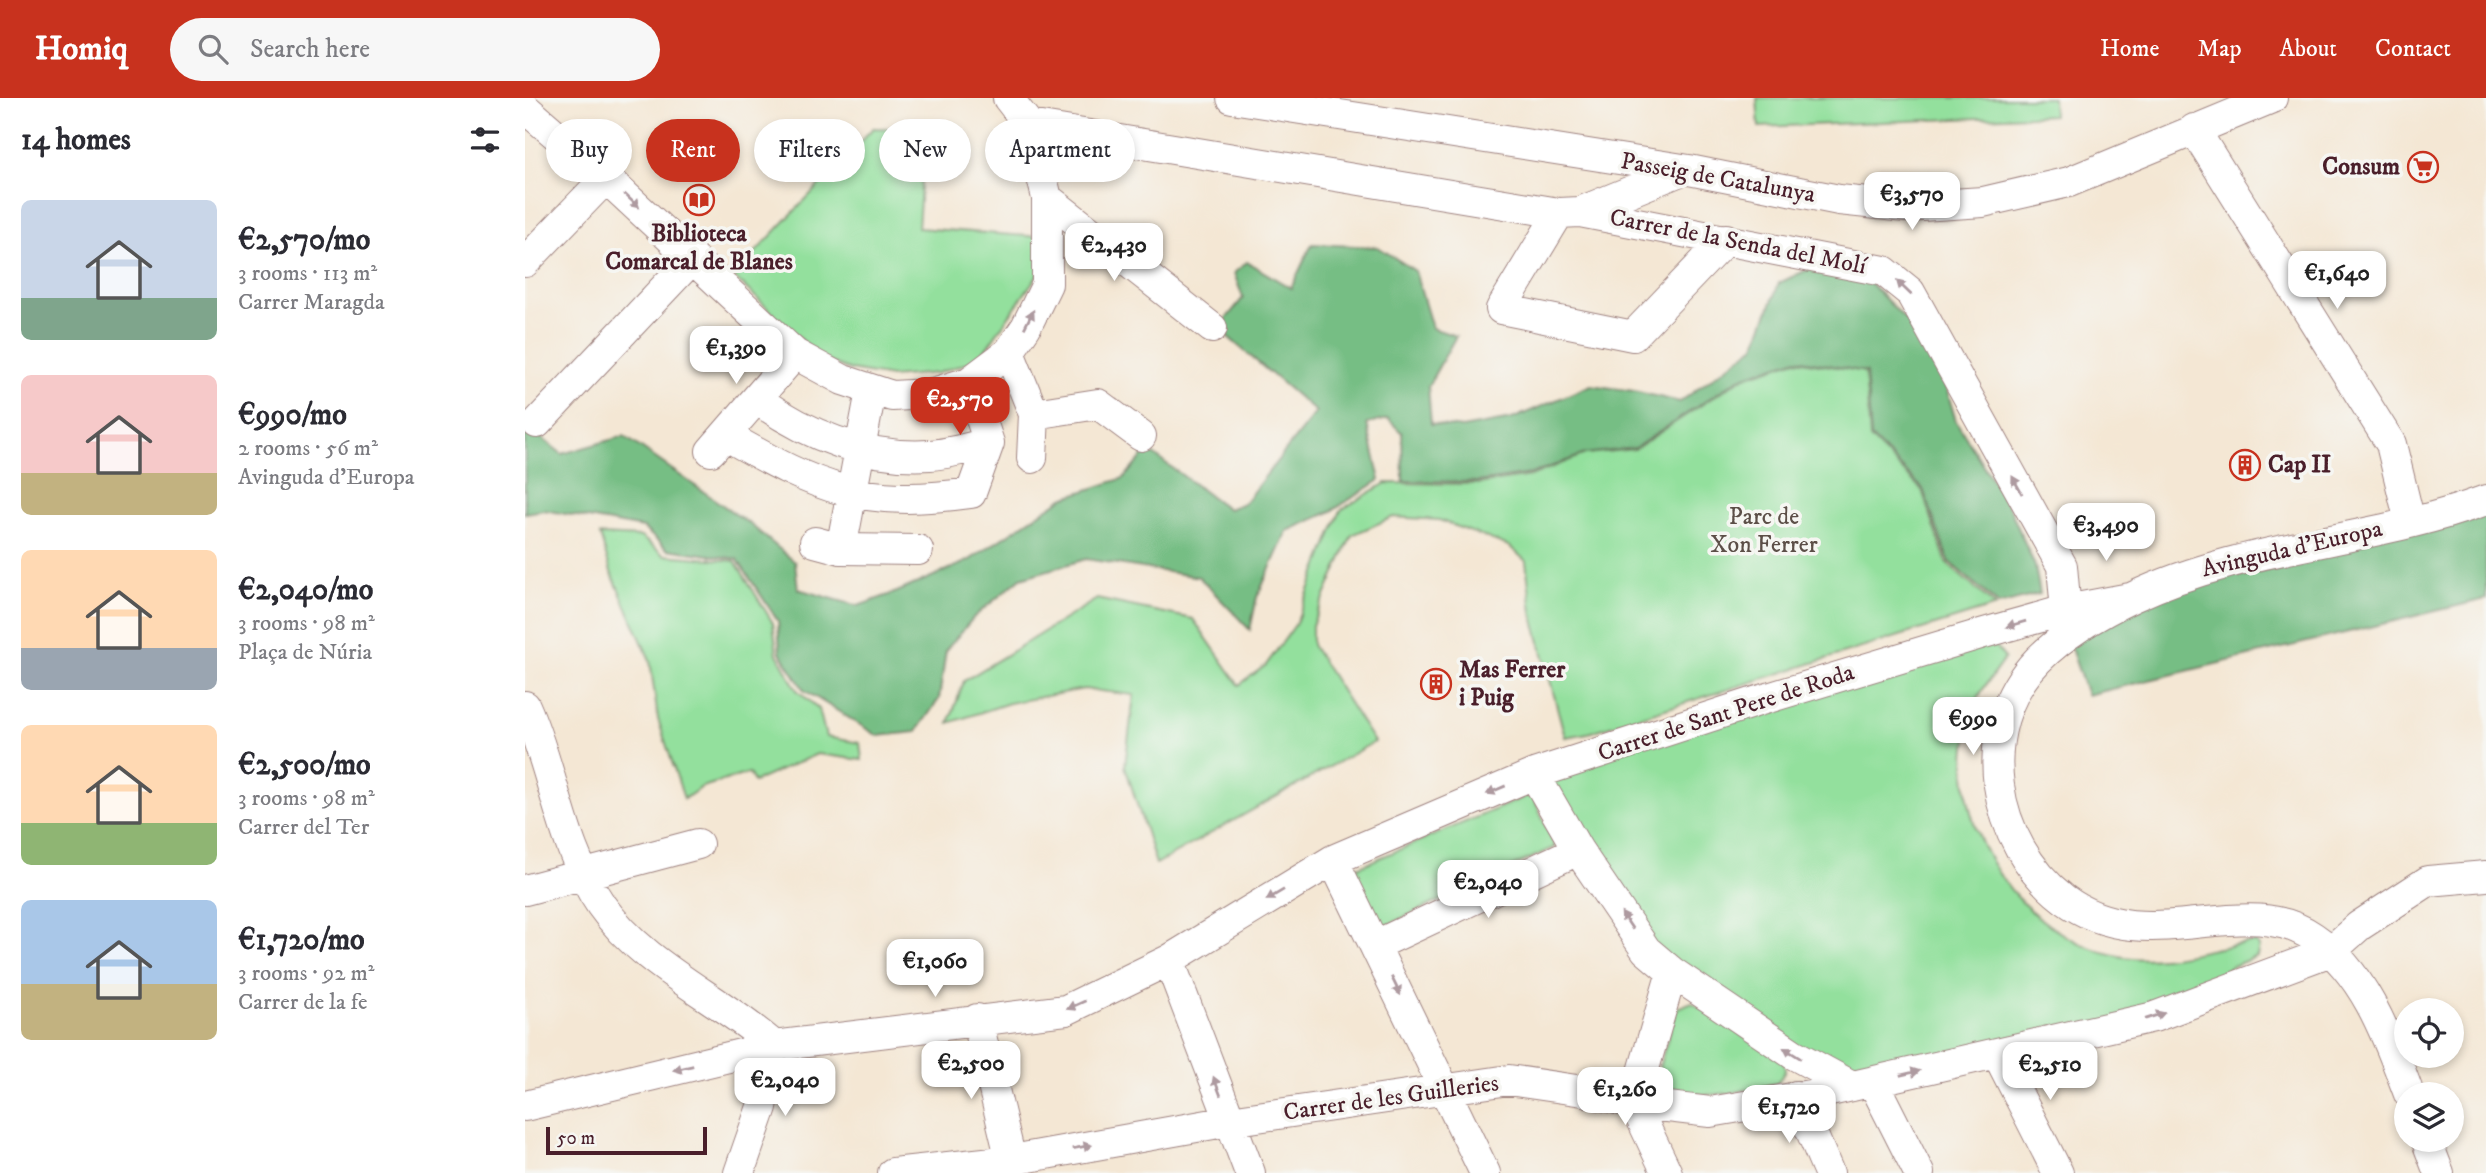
<!DOCTYPE html>
<meta charset="utf-8">
<style>
body{margin:0;font-family:"IM FELL DW Pica",serif;background:#f7f7f7;color:#2b2b33;height:100vh;display:flex;flex-direction:column;font-size:26px;white-space:nowrap}
*{box-sizing:border-box;margin:0}
p{font-size:23px;color:#7c7c81}
.icon{flex:none;width:38px;height:38px;fill:none;stroke:currentColor;stroke-width:2;stroke-linecap:round;stroke-linejoin:round}
.map{position:relative;flex:1;overflow:hidden}
.drawer{display:flex;flex-direction:column;background:#fff;width:525px}
.drawer>*{flex:none}
.guide{position:absolute;left:21px;top:21px;width:665px;height:63px;display:flex;gap:14px}
.buttons{position:absolute;left:1869px;top:900px;display:grid;gap:14px}
.buttons a{display:grid;place-items:center;width:70px;height:70px;border-radius:50%;background:#fff;box-shadow:0 4px 10px #0003;font-size:35px}
.scale{position:absolute;left:21px;bottom:18px;width:161px;box-sizing:border-box;padding-left:7px;border:4px solid #4a1f2b;border-top:0;font-size:19px;line-height:24px;white-space:nowrap;color:#4a1f2b;-webkit-text-stroke:5px #f6f6f2;paint-order:stroke}
.price{position:absolute;translate:-50% -60px;padding:0 16px;border-radius:14px;background:#fff;color:#222;font-size:23px;line-height:46px;filter:drop-shadow(0 2px 4px #0008)}
.price::after{content:'';position:absolute;left:50%;top:42px;width:21px;height:16px;margin-left:-10px;background:inherit;clip-path:polygon(0 0,100% 0,50% 100%)}
.price.current{background:#c8321e;color:#fff}
ul{padding:0;list-style:none}
li{display:flex;align-items:center;gap:21px;height:175px;padding:0 21px}
li span{display:grid;place-items:center;flex:none;width:196px;height:140px;border-radius:10px;color:#555}
li>.icon{margin-inline-start:auto}
span .icon{width:84px;height:84px;fill:#fffc;stroke-width:1}
li b{font-size:30px}
h2{display:flex;justify-content:space-between;align-items:center;height:84px;padding:0 21px;font-size:30px}
.chip{padding:0 24px;border-radius:32px;background:#fff;box-shadow:0 4px 10px #0003;font-size:24px;line-height:63px}
.chip.current{background:#c8321e;color:#fff}
header{display:flex;align-items:center;gap:42px;box-sizing:border-box;height:98px;padding:0 35px;background:#c8321e;color:#fff}
header strong{font-size:33px}
nav{display:flex;gap:38px;margin-inline-start:auto;font-size:24px}
.search{width:490px;height:63px;background:#f7f7f7;display:flex;align-items:center;gap:18px;box-sizing:border-box;padding:0 24px;border-radius:38px;color:#7c7c81;font-size:26px}
main{display:flex;flex:1;min-height:0}
.map>svg:first-child{display:block}
.green{fill:#93e09d;stroke:#6e8064;stroke-width:2}
.forest{fill:#76be84;stroke:#606e58;stroke-width:2}
.lines{fill:none;stroke-linecap:round;stroke-linejoin:round}
.minor-casing{stroke:#9f8380;stroke-width:32}
.minor{stroke:#fff;stroke-width:30}
.oneway{fill:#ae9aa0}
.labels{text-anchor:middle;dominant-baseline:central;stroke-width:7;stroke-linejoin:round;paint-order:stroke}
.poi-label{font-size:24px;font-weight:bold;fill:#4a1f2b;stroke:#f6f6f2;text-anchor:start}
.street-label{font-size:24px;fill:#4a1f2b;stroke:#f6f6f2}
.park-label{font-size:24px;fill:#5c4f48;stroke:#f6f6f2}
</style>
<header>
<strong>Homiq</strong>
<div class="search"><svg class="icon" aria-label="search" viewBox="0 0 24 24"><circle cx="10" cy="10" r="6"/><path d="M15 15l6 6"/></svg>Search here</div>
<nav><a>Home</a><a>Map</a><a>About</a><a>Contact</a></nav>
</header>
<main>
<section class="drawer">
<h2>14 homes<svg class="icon" aria-label="filters" viewBox="0 0 24 24"><path d="M4 7h16M4 17h16"/><circle cx="9" cy="7" r="2"/><circle cx="15" cy="17" r="2"/></svg></h2>
<ul>
<li><span style="background:linear-gradient(#c9d6e8 70%,#7fa58c 0)"><svg class="icon" aria-label="home" viewBox="0 0 24 24"><path d="M3 11l9-7 9 7M6 9v11h12V9"/></svg></span><div><b>€2,570/mo</b><p>3 rooms · 113 m²</p><p>Carrer Maragda</p></div></li>
<li><span style="background:linear-gradient(#f6c9c9 70%,#c2b280 0)"><svg class="icon" aria-label="home" viewBox="0 0 24 24"><path d="M3 11l9-7 9 7M6 9v11h12V9"/></svg></span><div><b>€990/mo</b><p>2 rooms · 56 m²</p><p>Avinguda d'Europa</p></div></li>
<li><span style="background:linear-gradient(#ffd9b3 70%,#9aa5b1 0)"><svg class="icon" aria-label="home" viewBox="0 0 24 24"><path d="M3 11l9-7 9 7M6 9v11h12V9"/></svg></span><div><b>€2,040/mo</b><p>3 rooms · 98 m²</p><p>Plaça de Núria</p></div></li>
<li><span style="background:linear-gradient(#ffd9b3 70%,#8fb573 0)"><svg class="icon" aria-label="home" viewBox="0 0 24 24"><path d="M3 11l9-7 9 7M6 9v11h12V9"/></svg></span><div><b>€2,500/mo</b><p>3 rooms · 98 m²</p><p>Carrer del Ter</p></div></li>
<li><span style="background:linear-gradient(#a9c7e8 60%,#c2b280 0)"><svg class="icon" aria-label="home" viewBox="0 0 24 24"><path d="M3 11l9-7 9 7M6 9v11h12V9"/></svg></span><div><b>€1,720/mo</b><p>3 rooms · 92 m²</p><p>Carrer de la fe</p></div></li>
</ul>
</section>
<div class="map">
<svg width="1961" height="1075" viewBox="0 0 1961 1075">
<rect width="100%" height="100%" fill="#f6f6f2"/>
<filter id="ink" filterUnits="userSpaceOnUse"><feTurbulence type="fractalNoise" baseFrequency=".0143" numOctaves="2"/><feDisplacementMap in="SourceGraphic" scale="14" xChannelSelector="R" yChannelSelector="G"/><feConvolveMatrix kernelMatrix="1 2 1 2 8 2 1 2 1" color-interpolation-filters="sRGB"/></filter>
<filter id="wash" filterUnits="userSpaceOnUse"><feTurbulence type="fractalNoise" baseFrequency=".00686" numOctaves="4" result="noise"/><feDisplacementMap in="SourceGraphic" scale="28" xChannelSelector="R" yChannelSelector="G"/><feGaussianBlur stdDeviation="1.57" result="paint"/><feColorMatrix in="noise" values="0 0 0 0 0 0 0 0 0 0 0 0 0 0 0 0 0 1.4 0 .05"/><feComposite in="paint" operator="in"/></filter>
<g filter="url(#wash)">
<rect width="100%" height="100%" fill="#f4e7d4"/>
<!-- green -->
<path class="green" d="M1232,0H1527L1528,17L1234,29Z
M348,30L400,31L393,130L516,139L514,175L454,261L413,275L366,279L325,272L297,261L208,178Z
M1271,262L1340,274L1345,340L1397,392L1422,466L1471,508L1063,635L1040,639L1007,514L1001,463L984,448L914,422L868,419L827,437L787,527V547L849,644L631,766L600,668L609,597L559,591L484,605L424,625L439,583L572,501L668,521L714,587L741,567L770,527L816,412L861,385L953,386L1006,378L1060,356L1110,351L1217,280Z
M75,437L116,439L139,457L210,463L248,525L252,556L272,592L294,611L301,639L335,645L337,662L292,656L229,684L224,675L177,689L159,701L133,621L125,562L86,474Z
M1459,535L1480,560C1471,573 1460,586 1453,600C1446,612 1445,627 1442,641C1427,737 1495,835 1589,857C1639,869 1681,849 1730,844L1734,849L1732,858L1706,869L1629,919L1327,986L1147,874L1009,676Z
M1007,696L1030,749L854,831L828,771Z
M1167,904L1259,964L1260,973L1252,986C1214,993 1179,1004 1142,990L1134,969L1152,910Z"/>
<!-- forest -->
<path class="forest" d="M787,146L853,149L890,173L907,230L931,238L903,288L906,326L937,330L987,321L1066,287L1109,293L1155,304L1230,248L1254,185L1288,169L1341,181L1385,226L1417,276L1431,323L1485,411L1510,468L1515,496L1474,507L1424,464L1398,391L1346,339L1341,274L1272,261L1217,279L1110,350L1060,356L1006,376L953,384L878,383L877,335L863,321L842,326L855,382L805,414L762,433L732,499L725,532L674,479L561,461L496,480L449,519L421,552L414,601L391,634L353,638L279,592L255,554L253,523L212,461L142,451L118,430L19,412L0,415V327L37,356L99,338L226,427L270,464L273,491L333,508L372,494L443,463L538,400L599,380L623,352L703,411L719,405L791,314L702,238L696,227L718,200L709,175L722,164L766,190Z
M1961,402V501L1562,597L1541,536L1605,493Z"/>
</g>
<g filter="url(#ink)">
<g class="lines">
<!-- minor casing -->
<g class="minor-casing">
<path id="minor" d="M707,0L1164,72L1314,102L1381,109L1458,104L1544,84L1747,0
M0,10L81,80L270,256L318,282L367,298L404,296L444,284L484,254L501,229L522,186V100L504,27L483,0
M504,27L1034,115L1055,114L1359,173L1385,194L1537,468L1543,536
M1669,31L1866,346L1885,424
M522,100L687,230
M1055,114L1155,73
M1034,115L976,211L1108,238L1201,141
M0,164L81,80
M484,254L509,316L507,360
M233,302C284,338 341,361 405,357C425,356 445,349 464,345
M509,316L573,306L616,338
M12,325L168,160
M202,338C294,391 338,410 446,395L464,345L444,284
M186,353L270,256
M290,444L316,451L393,452
M316,451L346,293
M0,608C29,672 36,749 76,807C119,869 194,899 249,948L237,1009L214,1075
M1009,676L1053,752L1121,852L1147,874L1268,956L1327,988
M808,762L960,1075
M0,792L173,746
M851,847L1053,752
M644,862L725,1075
M452,921L489,1075
M1472,955L1533,1075
M1348,984L1394,1075
M1884,996C1863,940 1840,874 1788,839C1717,790 1623,864 1539,801C1467,746 1446,631 1513,562C1540,535 1574,515 1608,499C1719,446 1846,445 1961,402
M1271,998L1304,1075
M0,1008L249,948L541,912L644,862L808,762L1009,676L1233,603L1459,535L1541,512L1605,500
M1901,1041L1914,1075
M368,1075L487,1062L705,1023L984,982L1058,993L1109,1005L1185,1014L1297,995L1629,919L1806,853L1834,828L1903,783L1961,778
M1142,1075L1109,1005L1147,874"/>
</g>
<!-- minor -->
<use href="#minor" class="minor"/>
</g>
<!-- one-way arrows -->
<defs><path id="oneway-solid" d="M-6-.8H1V-3.2L6.5 0L1 3.2V.8H-6Z" transform="scale(1.75)"/></defs>
<g class="oneway">
<use href="#oneway-solid" transform="translate(107 103) rotate(43)"/>
<use href="#oneway-solid" transform="translate(1379 190) rotate(-136)"/>
<use href="#oneway-solid" transform="translate(504 221) rotate(-63)"/>
<use href="#oneway-solid" transform="translate(1492 387) rotate(-119)"/>
<use href="#oneway-solid" transform="translate(1491 526) rotate(164)"/>
<use href="#oneway-solid" transform="translate(971 692) rotate(157)"/>
<use href="#oneway-solid" transform="translate(750 797) rotate(149)"/>
<use href="#oneway-solid" transform="translate(1102 823) rotate(-124)"/>
<use href="#oneway-solid" transform="translate(871 888) rotate(64)"/>
<use href="#oneway-solid" transform="translate(551 907) rotate(156)"/>
<use href="#oneway-solid" transform="translate(1630 918) rotate(-18)"/>
<use href="#oneway-solid" transform="translate(1267 955) rotate(-148)"/>
<use href="#oneway-solid" transform="translate(158 970) rotate(167)"/>
<use href="#oneway-solid" transform="translate(1385 975) rotate(-13)"/>
<use href="#oneway-solid" transform="translate(692 988) rotate(-111)"/>
<use href="#oneway-solid" transform="translate(557 1049) rotate(-10)"/>
</g>
</g>
<!-- icons -->
<defs>
<g id="supermarket-ring" transform="scale(1.575)"><circle r="9.5" fill="#f6f6f2" stroke="#c8321e" stroke-width="1.5"/><path d="M-6-5.5h2.5l.6 2H6L4.5 2H-2.5L-4.4-4H-6ZM-1.5 3.2a1.3 1.3 0 1 0 .1 0ZM3 3.2a1.3 1.3 0 1 0 .1 0Z" fill="#c8321e"/></g>
<g id="library-ring" transform="scale(1.575)"><circle r="9.5" fill="#f6f6f2" stroke="#c8321e" stroke-width="1.5"/><path d="M-6-4Q-3-5.5-.7-3.5V5Q-3 3-6 4ZM6-4Q3-5.5 .7-3.5V5Q3 3 6 4Z" fill="#c8321e"/></g>
<g id="building-ring" transform="scale(1.575)"><circle r="9.5" fill="#f6f6f2" stroke="#c8321e" stroke-width="1.5"/><path d="M-4-6H4V6H1V3H-1V6H-4ZM-2.5-4.3h1.7v1.8h-1.7ZM.8-4.3h1.7v1.8H.8ZM-2.5-1h1.7V.8h-1.7ZM.8-1h1.7V.8H.8Z" fill="#c8321e"/></g>
</defs>
<g fill-rule="evenodd">
<use href="#supermarket-ring" x="1898" y="69"/>
<use href="#library-ring" x="174" y="102"/>
<use href="#building-ring" x="1720" y="367"/>
<use href="#building-ring" x="911" y="586"/>
</g>
<g class="labels">
<!-- poi labels -->
<g class="poi-label">
<text x="1875" y="69" text-anchor="end">Consum</text>
<text x="174" y="136" text-anchor="middle">Biblioteca<tspan x="174" dy="28">Comarcal de Blanes</tspan></text>
<text x="1743" y="367">Cap II</text>
<text x="934" y="572">Mas Ferrer<tspan x="934" dy="28">i Puig</tspan></text>
</g>
<!-- street labels -->
<g class="street-label">
<text transform="translate(1193 80) rotate(10)">Passeig de Catalunya</text>
<text transform="translate(1213 144) rotate(11)">Carrer de la Senda del Molí</text>
<text transform="translate(1767 451) rotate(-13)">Avinguda d'Europa</text>
<text transform="translate(1201 615) rotate(-18)">Carrer de Sant Pere de Roda</text>
<text transform="translate(866 1000) rotate(-8)">Carrer de les Guilleries</text>
</g>
<!-- park labels -->
<g class="park-label">
<text x="1239" y="419">Parc de<tspan x="1239" dy="28">Xon Ferrer</tspan></text>
</g>
</g>
</svg>
<div class="buttons">
<a><svg class="icon" aria-label="locate" viewBox="0 0 24 24"><circle cx="12" cy="12" r="6"/><path d="M12 2v4M12 18v4M2 12h4M18 12h4"/></svg></a>
<a><svg class="icon" aria-label="layers" viewBox="0 0 24 24"><path d="M12 4l9 5-9 5-9-5zM3 14l9 5 9-5"/></svg></a>
</div>
<div class="scale">50 m</div>
<b class="price" style="left:1387px;top:134px">€3,570</b>
<b class="price" style="left:589px;top:185px">€2,430</b>
<b class="price" style="left:1812px;top:213px">€1,640</b>
<b class="price" style="left:211px;top:288px">€1,390</b>
<b class="price current" style="left:435px;top:339px">€2,570</b>
<b class="price" style="left:1581px;top:465px">€3,490</b>
<b class="price" style="left:1448px;top:659px">€990</b>
<b class="price" style="left:963px;top:822px">€2,040</b>
<b class="price" style="left:410px;top:901px">€1,060</b>
<b class="price" style="left:446px;top:1003px">€2,500</b>
<b class="price" style="left:1525px;top:1004px">€2,510</b>
<b class="price" style="left:260px;top:1020px">€2,040</b>
<b class="price" style="left:1100px;top:1029px">€1,260</b>
<b class="price" style="left:1264px;top:1047px">€1,720</b>
<div class="guide">
<a class="chip">Buy</a>
<a class="chip current">Rent</a>
<a class="chip">Filters</a>
<a class="chip">New</a>
<a class="chip">Apartment</a>
</div>
</div>
</main>
